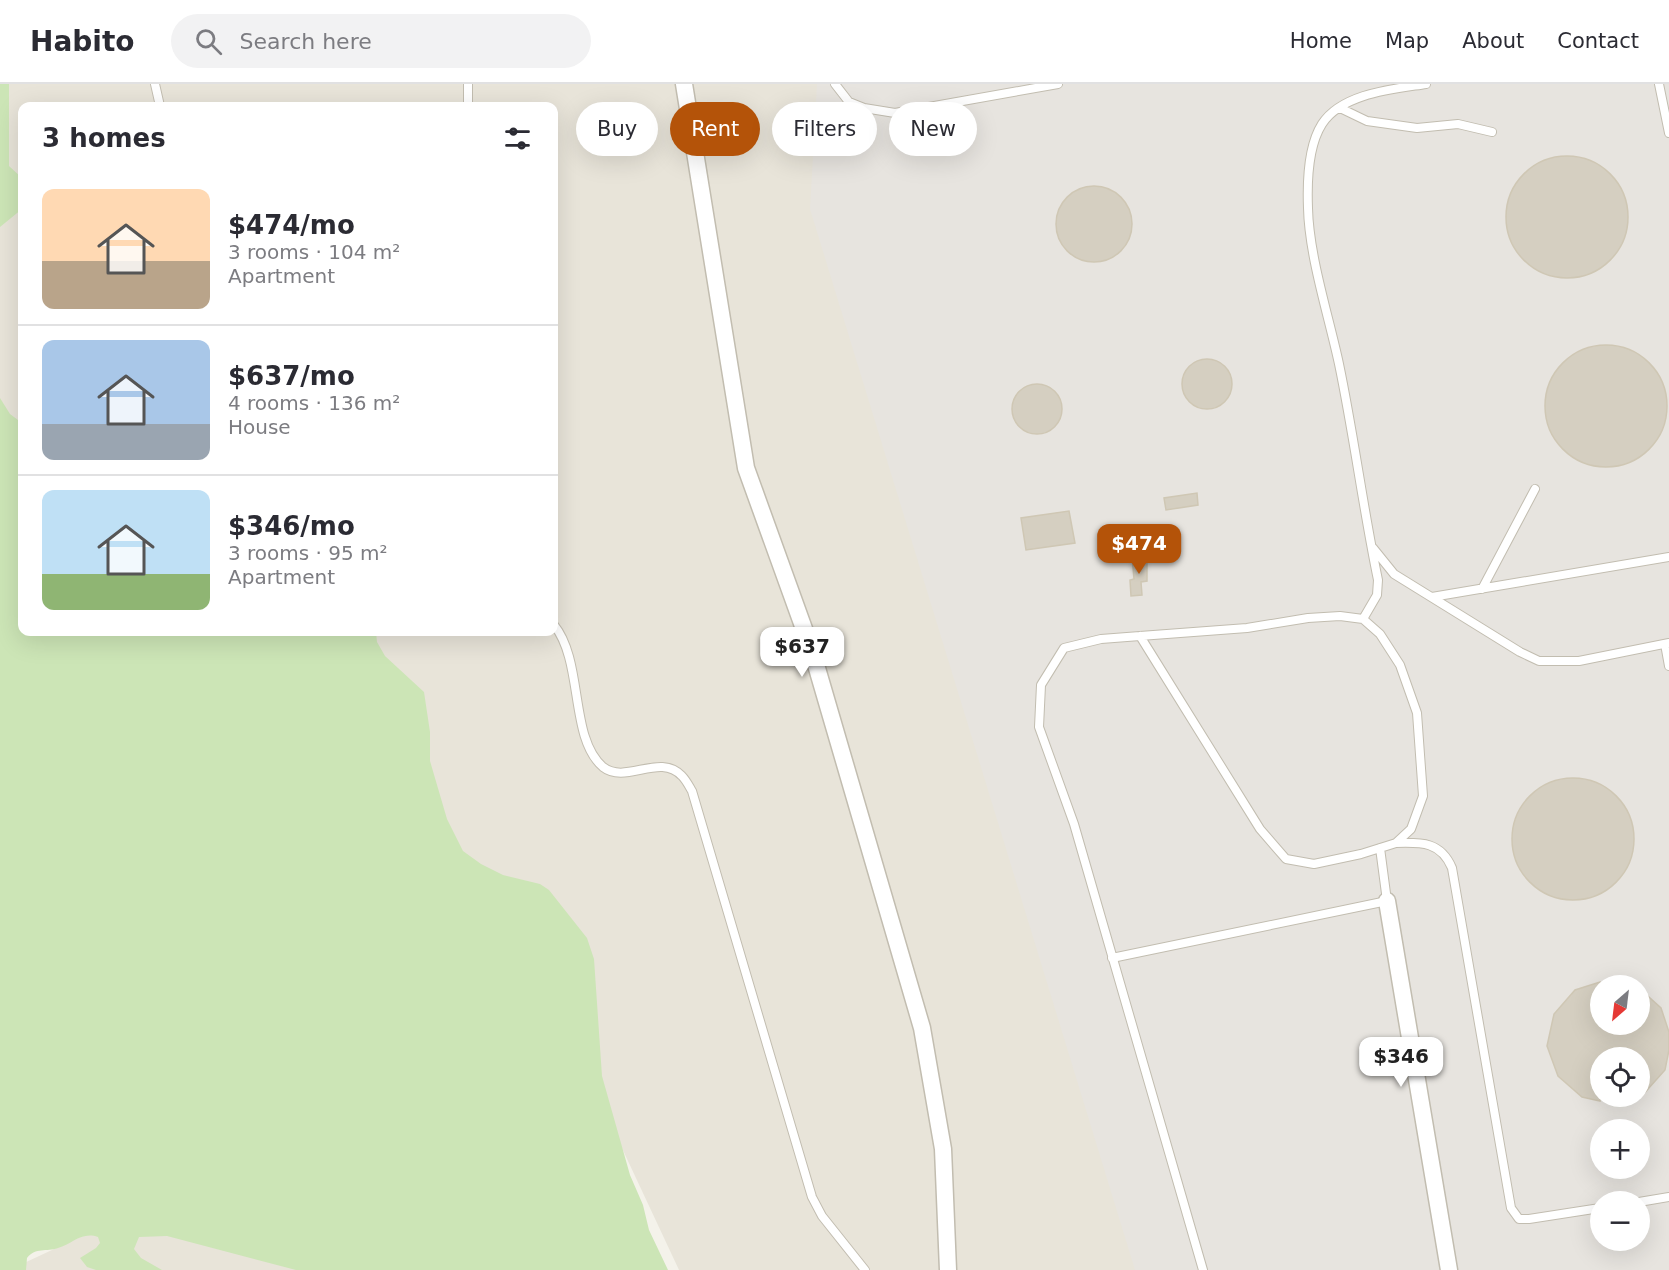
<!DOCTYPE html>
<meta charset="utf-8">
<style>
body{margin:0;font-family:"DejaVu Sans",sans-serif;background:#f2f2f3;color:#2b2b33;height:100vh;display:flex;flex-direction:column;font-size:22px;white-space:nowrap}
*{box-sizing:border-box;margin:0}
p{font-size:20px;color:#7c7c81}
.icon{flex:none;width:33px;height:33px;fill:none;stroke:currentColor;stroke-width:2;stroke-linecap:round;stroke-linejoin:round}
.map{position:relative;flex:1;overflow:hidden}
.details{position:absolute;left:18px;top:18px;width:540px;height:534px;display:flex;flex-direction:column;background:#fff;border-radius:12px;box-shadow:0 6px 24px #0002}
.details>*{flex:none}
.banner{position:absolute;left:576px;top:18px;width:570px;height:54px;display:flex;gap:12px}
.needle{width:39px;rotate:208deg}
.fabs{position:absolute;left:1590px;top:891px;display:grid;gap:12px}
.fabs a{display:grid;place-items:center;width:60px;height:60px;border-radius:50%;background:#fff;box-shadow:0 6px 24px #0002;font-size:30px}
.price{position:absolute;translate:-50% -51px;padding:0 14px;border-radius:12px;background:#fff;color:#222;font-size:20px;line-height:39px;filter:drop-shadow(0 2px 3px #0008)}
.price::after{content:'';position:absolute;left:50%;top:36px;width:18px;height:14px;margin-left:-9px;background:inherit;clip-path:polygon(0 0,100% 0,50% 100%)}
.price.selected{background:#b45309;color:#fff}
ul{padding:0;list-style:none}
li{display:flex;align-items:center;gap:18px;height:150px;padding:0 24px}
li+li{border-top:2px solid #e1e1e2}
li span{display:grid;place-items:center;flex:none;width:168px;height:120px;border-radius:12px;color:#555}
li>.icon{margin-inline-start:auto}
span .icon{width:72px;height:72px;fill:#fffc;stroke-width:1}
li b{font-size:26px}
h2{display:flex;justify-content:space-between;align-items:center;height:72px;padding:0 24px;font-size:26px}
.pill{padding:0 21px;border-radius:27px;background:#fff;box-shadow:0 6px 24px #0002;font-size:21px;line-height:54px}
.pill.selected{background:#b45309;color:#fff}
header{display:flex;align-items:center;gap:36px;box-sizing:border-box;height:84px;padding:0 30px;background:#fff;border-bottom:2px solid #e1e1e2}
header strong{font-size:28px}
nav{display:flex;gap:33px;margin-inline-start:auto;font-size:21px}
.search{width:420px;height:54px;background:#f2f2f3;display:flex;align-items:center;gap:15px;box-sizing:border-box;padding:0 21px;border-radius:33px;color:#7c7c81;font-size:22px}
.map>svg:first-child{display:block}
.residential{fill:#e8e4d9;fill-rule:evenodd}
.industrial{fill:#e7e4df;fill-rule:evenodd}
.green{fill:#cce5b6}
.building{fill:#d5cfc1;stroke:#cfc7b4;stroke-width:1.5}
.lines{fill:none;stroke-linecap:round;stroke-linejoin:round}
.lane-casing{stroke:#c2bdb0;stroke-width:10}
.street-casing{stroke:#c2bdb0;stroke-width:19}
.lane{stroke:#fff;stroke-width:8}
.street{stroke:#fff;stroke-width:16}
</style>
<header>
<strong>Habito</strong>
<div class="search"><svg class="icon" aria-label="search" viewBox="0 0 24 24"><circle cx="10" cy="10" r="6"/><path d="M15 15l6 6"/></svg>Search here</div>
<nav><a>Home</a><a>Map</a><a>About</a><a>Contact</a></nav>
</header>
<div class="map">
<svg width="1669" height="1186" viewBox="0 0 1669 1186">
<rect width="100%" height="100%" fill="#f4f2ea"/>
<!-- residential -->
<path class="residential" d="M0,0H1669V1186H679L606,1030L245,548H554V22H22V447L0,409ZM1600,902H1640V940H1600ZM1600,974H1640V1012H1600ZM1600,1046H1640V1084H1600ZM1600,1118H1640V1156H1600Z
M126,1142L318,1186H9L80,1153Z"/>
<!-- industrial -->
<path class="industrial" d="M817,0H1669V1186H1135L810,125ZM1600,902H1640V940H1600ZM1600,974H1640V1012H1600ZM1600,1046H1640V1084H1600ZM1600,1118H1640V1156H1600Z"/>
<!-- green -->
<path class="green" d="M0,0H9V82L22,94V125L0,143Z
M0,314L10,330L22,339V548H376L377,558L385,572L424,608L430,648V677L447,735L463,767L481,780L503,791L540,800L549,806L587,854L594,875L602,992L630,1091L643,1121L649,1146L668,1186H296L167,1152L139,1153L134,1165L141,1174L162,1186H96L87,1183L80,1174L96,1164L100,1159L98,1153C82,1147 72,1160 58,1164C46,1168 36,1163 27,1174L26,1186H0Z"/>
<!-- building -->
<path class="building" d="M1506 133a61 61 0 1 1 122 0a61 61 0 1 1-122 0Z
M1056 140a38 38 0 1 1 76 0a38 38 0 1 1-76 0Z
M1545 322a61 61 0 1 1 122 0a61 61 0 1 1-122 0Z
M1182 300a25 25 0 1 1 50 0a25 25 0 1 1-50 0Z
M1012 325a25 25 0 1 1 50 0a25 25 0 1 1-50 0Z
M1197,409L1198,421L1166,426L1164,414Z
M1069,427L1075,459L1026,466L1021,434Z
M1137,442L1138,457L1118,459L1117,443Z
M1147,472V497L1141,498L1142,511L1131,512L1130,496L1134,495L1132,473Z
M1512 755a61 61 0 1 1 122 0a61 61 0 1 1-122 0Z
M1600,898V940H1640V905L1661,924L1669,948V966L1665,986L1640,1014V974H1600V1017L1582,1013L1558,992L1547,962L1554,930L1575,906Z"/>
<g class="lines">
<!-- lane casing -->
<g class="lane-casing">
<path id="lane" d="M155,0L160,22
M835,0L849,18L864,24L895,29L1058,0
M1659,0L1669,49
M468,22V0
M1340,24L1367,37L1417,44L1458,40L1492,48
M1373,464L1394,490L1520,568L1539,577H1579L1669,559
M1482,505L1535,405
M1432,513L1669,473
M1363,535L1377,511L1378,496C1363,424 1354,352 1339,280C1329,233 1309,172 1308,124C1307,98 1308,62 1322,40C1342,9 1394,5 1426,0
M554,541C584,578 569,654 603,683C626,701 660,668 682,692C686,696 689,702 692,707L812,1113L822,1132L865,1186
M1140,552L1260,745L1286,775L1314,780L1361,770L1396,759L1411,745L1423,712L1417,629L1400,581L1380,550L1363,535L1340,532L1308,534L1247,544L1140,552L1101,555L1064,564L1041,601L1039,643L1074,740L1203,1186
M1665,560L1669,582
M1396,759C1422,758 1441,758 1452,784L1511,1124L1519,1135H1529L1600,1124
M1112,874L1387,817L1380,764
M1639,1118L1669,1113"/>
</g>
<!-- street casing -->
<g class="street-casing">
<path id="street" d="M684,0L746,384L812,567L922,944L943,1065L948,1186
M1387,817L1449,1186"/>
</g>
<!-- lane -->
<use href="#lane" class="lane"/>
<!-- street -->
<use href="#street" class="street"/>
</g>
</svg>
<div class="fabs">
<a><svg class="needle" viewBox="-14 -14 28 28"><path d="M0-13l5 13h-10z" fill="#e53935"/><path d="M0 13l5-13h-10z" fill="#7c7c81"/></svg></a>
<a><svg class="icon" aria-label="locate" viewBox="0 0 24 24"><circle cx="12" cy="12" r="6"/><path d="M12 2v4M12 18v4M2 12h4M18 12h4"/></svg></a>
<a>+</a>
<a>−</a>
</div>
<b class="price selected" style="left:1139px;top:491px">$474</b>
<b class="price" style="left:802px;top:594px">$637</b>
<b class="price" style="left:1401px;top:1004px">$346</b>
<div class="banner">
<a class="pill">Buy</a>
<a class="pill selected">Rent</a>
<a class="pill">Filters</a>
<a class="pill">New</a>
</div>
<section class="details">
<h2>3 homes<svg class="icon" aria-label="filters" viewBox="0 0 24 24"><path d="M4 7h16M4 17h16"/><circle cx="9" cy="7" r="2"/><circle cx="15" cy="17" r="2"/></svg></h2>
<ul>
<li><span style="background:linear-gradient(#ffd9b3 60%,#b9a48a 0)"><svg class="icon" aria-label="home" viewBox="0 0 24 24"><path d="M3 11l9-7 9 7M6 9v11h12V9"/></svg></span><div><b>$474/mo</b><p>3 rooms · 104 m²</p><p>Apartment</p></div></li>
<li><span style="background:linear-gradient(#a9c7e8 70%,#9aa5b1 0)"><svg class="icon" aria-label="home" viewBox="0 0 24 24"><path d="M3 11l9-7 9 7M6 9v11h12V9"/></svg></span><div><b>$637/mo</b><p>4 rooms · 136 m²</p><p>House</p></div></li>
<li><span style="background:linear-gradient(#bfe0f5 70%,#8fb573 0)"><svg class="icon" aria-label="home" viewBox="0 0 24 24"><path d="M3 11l9-7 9 7M6 9v11h12V9"/></svg></span><div><b>$346/mo</b><p>3 rooms · 95 m²</p><p>Apartment</p></div></li>
</ul>
</section>
</div>
